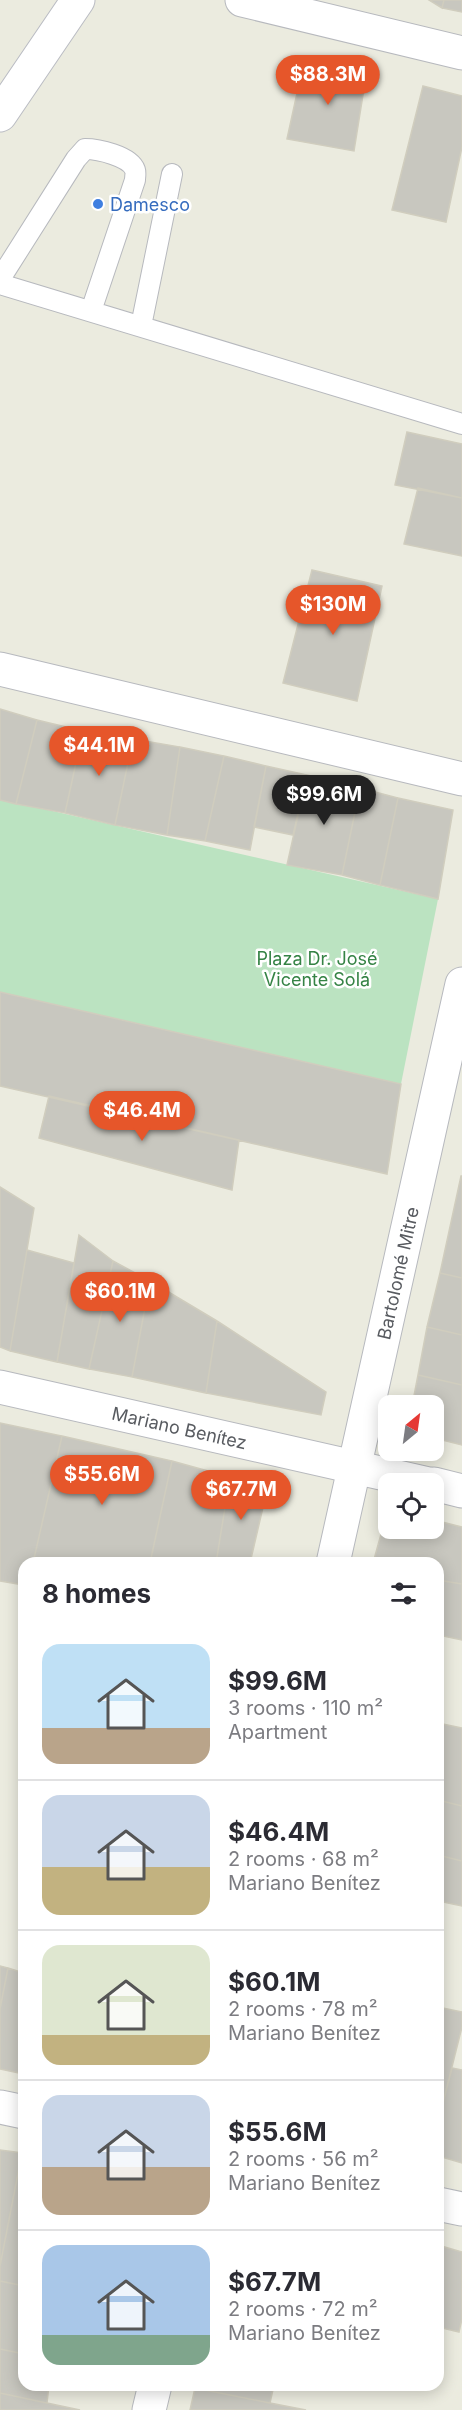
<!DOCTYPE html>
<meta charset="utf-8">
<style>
body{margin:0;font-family:Inter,sans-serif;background:#f2f2f3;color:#2b2b33;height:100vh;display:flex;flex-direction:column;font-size:22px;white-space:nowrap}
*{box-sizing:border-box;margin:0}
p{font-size:20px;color:#7c7c81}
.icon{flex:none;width:33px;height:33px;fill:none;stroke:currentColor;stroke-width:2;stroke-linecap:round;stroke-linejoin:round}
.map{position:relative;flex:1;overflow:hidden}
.panel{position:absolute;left:18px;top:1557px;width:426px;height:834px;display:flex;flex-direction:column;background:#fff;border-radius:18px;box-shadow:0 3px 15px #0003}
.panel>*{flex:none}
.needle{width:39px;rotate:29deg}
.tools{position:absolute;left:378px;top:1395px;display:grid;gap:12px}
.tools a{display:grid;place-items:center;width:66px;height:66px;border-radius:12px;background:#fff;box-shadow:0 3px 15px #0003;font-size:30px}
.price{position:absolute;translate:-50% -51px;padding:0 14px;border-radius:21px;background:#e6562a;color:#fff;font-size:20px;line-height:39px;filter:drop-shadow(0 2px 3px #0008)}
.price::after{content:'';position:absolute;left:50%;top:36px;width:18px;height:14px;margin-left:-9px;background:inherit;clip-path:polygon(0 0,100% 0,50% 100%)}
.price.current{background:#222;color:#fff}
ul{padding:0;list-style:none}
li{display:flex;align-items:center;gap:18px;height:150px;padding:0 24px}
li+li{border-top:2px solid #e1e1e2}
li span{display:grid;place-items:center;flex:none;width:168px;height:120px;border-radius:18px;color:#555}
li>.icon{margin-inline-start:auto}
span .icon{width:72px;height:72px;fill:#fffc;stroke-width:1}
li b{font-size:26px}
h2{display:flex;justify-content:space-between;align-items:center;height:72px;padding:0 24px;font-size:26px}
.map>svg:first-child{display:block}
.green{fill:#bbe3c1}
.building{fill:#c8c7bf;stroke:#d0cdbe;stroke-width:1.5}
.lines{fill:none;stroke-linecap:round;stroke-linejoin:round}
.service-casing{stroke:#b7b9be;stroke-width:22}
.minor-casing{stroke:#b7b9be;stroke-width:35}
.tertiary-casing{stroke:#b7b9be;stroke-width:35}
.secondary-casing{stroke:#babcc3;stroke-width:35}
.service{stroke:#fff;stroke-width:20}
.minor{stroke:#fff;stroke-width:33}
.tertiary{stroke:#fff;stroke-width:33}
.secondary{stroke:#fff;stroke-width:33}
.shop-dot{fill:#3f7fe0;stroke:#fff;stroke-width:2}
.labels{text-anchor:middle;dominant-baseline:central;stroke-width:5;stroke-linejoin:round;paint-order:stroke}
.shop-label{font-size:18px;fill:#366cbe;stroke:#fff;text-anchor:start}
.park-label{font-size:18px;fill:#358345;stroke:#fff}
.street-label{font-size:18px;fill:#585b60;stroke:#fff}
</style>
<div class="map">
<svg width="462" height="2410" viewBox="0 0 462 2410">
<rect width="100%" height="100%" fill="#ebebdf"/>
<!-- green -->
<path class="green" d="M0,799L438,899L401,1084L0,992Z"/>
<!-- building -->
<path class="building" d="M429,0H444L442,8Z
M444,0H462V12L442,8Z
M304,61L367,70L354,151L287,139Z
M423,86L462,96V147L446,222L392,210Z
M407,432L462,444V498L395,485Z
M418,488L462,498V556L404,544Z
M312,570L382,586L357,701L283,683Z
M0,709L37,720L16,804L0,800Z
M37,720L83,731L65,813L16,804Z
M83,731L133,739L115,825L65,813Z
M133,739L180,747L167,835L115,825Z
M180,747L224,756L205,841L167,835Z
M224,756L266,766L250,850L205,841Z
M266,766L307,775L293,835L254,827Z
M307,775L360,788L342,875L287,865Z
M360,788L398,798L380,885L342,875Z
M398,798L453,810L438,899L380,885Z
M0,992L401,1084L387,1174L0,1086Z
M49,1096L239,1140L232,1190L39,1138Z
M461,1176H462V1278L440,1273Z
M0,1187L34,1208L10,1351L0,1347Z
M79,1235L113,1261L89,1369L57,1362Z
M27,1250L74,1263L57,1362L10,1351Z
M113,1261L150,1281L132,1377L89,1369Z
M440,1273L462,1278V1335L427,1327Z
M150,1281L217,1321L206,1393L132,1377Z
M217,1321L326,1392L321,1415L206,1393Z
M427,1327L462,1335V1385L418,1375Z
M418,1375L462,1385V1445L434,1438V1406H412Z
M0,1423L62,1436L33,1563H24V1585L0,1581Z
M62,1436L172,1461L150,1563H33Z
M172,1461L230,1477L216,1563H150Z
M230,1477L268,1486L250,1563H216Z
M388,1509V1528H434V1520L462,1527V1584L438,1580V1563H373Z
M438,1580L462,1584V1640L438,1635Z
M438,1723L462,1728V1806L438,1800Z
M438,1800L462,1806V1861L438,1855Z
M438,1855L462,1861V1906L438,1901Z
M0,1966L8,1968L0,2009Z
M8,1968L24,1973V2074L0,2069V2009Z
M438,2007L462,2012V2027L438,2122Z
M452,2068L462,2070V2163L438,2156V2122Z
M0,2150L22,2153L0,2266Z
M22,2153H24V2286L0,2281V2266Z
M438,2245L462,2252V2319L459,2332L438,2327Z
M0,2281L24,2286V2354L0,2349Z
M0,2349L24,2354V2385H49L47,2403L0,2393Z
M196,2385H274L270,2403L195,2388Z
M195,2388L270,2403L306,2410H190Z
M0,2393L47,2403L80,2410H0Z"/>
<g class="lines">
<!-- service casing -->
<g class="service-casing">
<path id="service" d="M0,279L76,159L85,149C98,149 130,156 135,170C136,173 135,177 135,180L91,311
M0,284L462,424
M141,326L172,174"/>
</g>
<!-- minor casing -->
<g class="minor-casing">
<g id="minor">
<path d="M242,0L462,53"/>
<path d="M0,669L462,779"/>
<path id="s1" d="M0,1387L429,1484"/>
<path d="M434,1484L462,1491"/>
<path d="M0,2107L24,2112"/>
<path d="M438,2204L462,2209"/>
</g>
</g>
<!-- tertiary casing -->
<g class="tertiary-casing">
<g id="tertiary">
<path id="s2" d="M333,1563L462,984"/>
<path d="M149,2410L155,2385"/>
</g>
</g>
<!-- secondary casing -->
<g class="secondary-casing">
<path id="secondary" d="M0,115L78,0"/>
</g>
<!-- service -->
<use href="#service" class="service"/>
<!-- minor -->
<use href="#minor" class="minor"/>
<!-- tertiary -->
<use href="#tertiary" class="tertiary"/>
<!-- secondary -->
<use href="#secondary" class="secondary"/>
</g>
<!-- markers -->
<circle class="shop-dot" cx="98" cy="204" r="6"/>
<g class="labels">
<!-- shop labels -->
<g class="shop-label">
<text x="110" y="204">Damesco</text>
</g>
<!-- park labels -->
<g class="park-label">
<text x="317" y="958">Plaza Dr. José<tspan x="317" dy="21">Vicente Solá</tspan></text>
</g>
<!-- street labels -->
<g class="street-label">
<text stroke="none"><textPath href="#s2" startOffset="297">Bartolomé Mitre</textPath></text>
<text stroke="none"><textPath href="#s1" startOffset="184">Mariano Benítez</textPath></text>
</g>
</g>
</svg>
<div class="tools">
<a><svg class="needle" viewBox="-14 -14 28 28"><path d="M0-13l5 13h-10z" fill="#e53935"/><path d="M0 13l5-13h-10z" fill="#7c7c81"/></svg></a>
<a><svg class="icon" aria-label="locate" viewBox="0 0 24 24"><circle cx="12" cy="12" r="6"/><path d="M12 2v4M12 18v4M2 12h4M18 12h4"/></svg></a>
</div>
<b class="price" style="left:328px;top:106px">$88.3M</b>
<b class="price" style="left:333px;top:636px">$130M</b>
<b class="price" style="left:99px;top:777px">$44.1M</b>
<b class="price current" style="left:324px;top:826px">$99.6M</b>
<b class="price" style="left:142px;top:1142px">$46.4M</b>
<b class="price" style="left:120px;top:1323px">$60.1M</b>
<b class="price" style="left:102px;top:1506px">$55.6M</b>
<b class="price" style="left:241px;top:1521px">$67.7M</b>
<section class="panel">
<h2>8 homes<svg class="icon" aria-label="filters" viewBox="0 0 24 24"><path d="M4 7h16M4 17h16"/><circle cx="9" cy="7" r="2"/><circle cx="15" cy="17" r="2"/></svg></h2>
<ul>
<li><span style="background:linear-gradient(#bfe0f5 70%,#b9a48a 0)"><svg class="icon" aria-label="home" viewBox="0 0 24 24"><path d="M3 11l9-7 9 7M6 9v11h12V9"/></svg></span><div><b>$99.6M</b><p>3 rooms · 110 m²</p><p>Apartment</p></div></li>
<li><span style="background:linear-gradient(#c9d6e8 60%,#c2b280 0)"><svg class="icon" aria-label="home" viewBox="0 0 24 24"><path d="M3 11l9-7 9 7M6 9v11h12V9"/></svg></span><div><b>$46.4M</b><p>2 rooms · 68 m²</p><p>Mariano Benítez</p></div></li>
<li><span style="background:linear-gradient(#dfe7d0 75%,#c2b280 0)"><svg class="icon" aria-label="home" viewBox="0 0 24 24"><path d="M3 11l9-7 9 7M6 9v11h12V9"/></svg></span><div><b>$60.1M</b><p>2 rooms · 78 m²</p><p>Mariano Benítez</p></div></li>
<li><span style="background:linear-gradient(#c9d6e8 60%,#b9a48a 0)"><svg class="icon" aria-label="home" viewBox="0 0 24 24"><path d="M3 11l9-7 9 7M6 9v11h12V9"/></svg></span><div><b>$55.6M</b><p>2 rooms · 56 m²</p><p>Mariano Benítez</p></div></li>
<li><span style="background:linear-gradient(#a9c7e8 75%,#7fa58c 0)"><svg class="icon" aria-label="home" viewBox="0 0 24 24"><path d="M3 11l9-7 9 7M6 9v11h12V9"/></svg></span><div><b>$67.7M</b><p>2 rooms · 72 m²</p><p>Mariano Benítez</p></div></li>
</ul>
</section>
</div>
